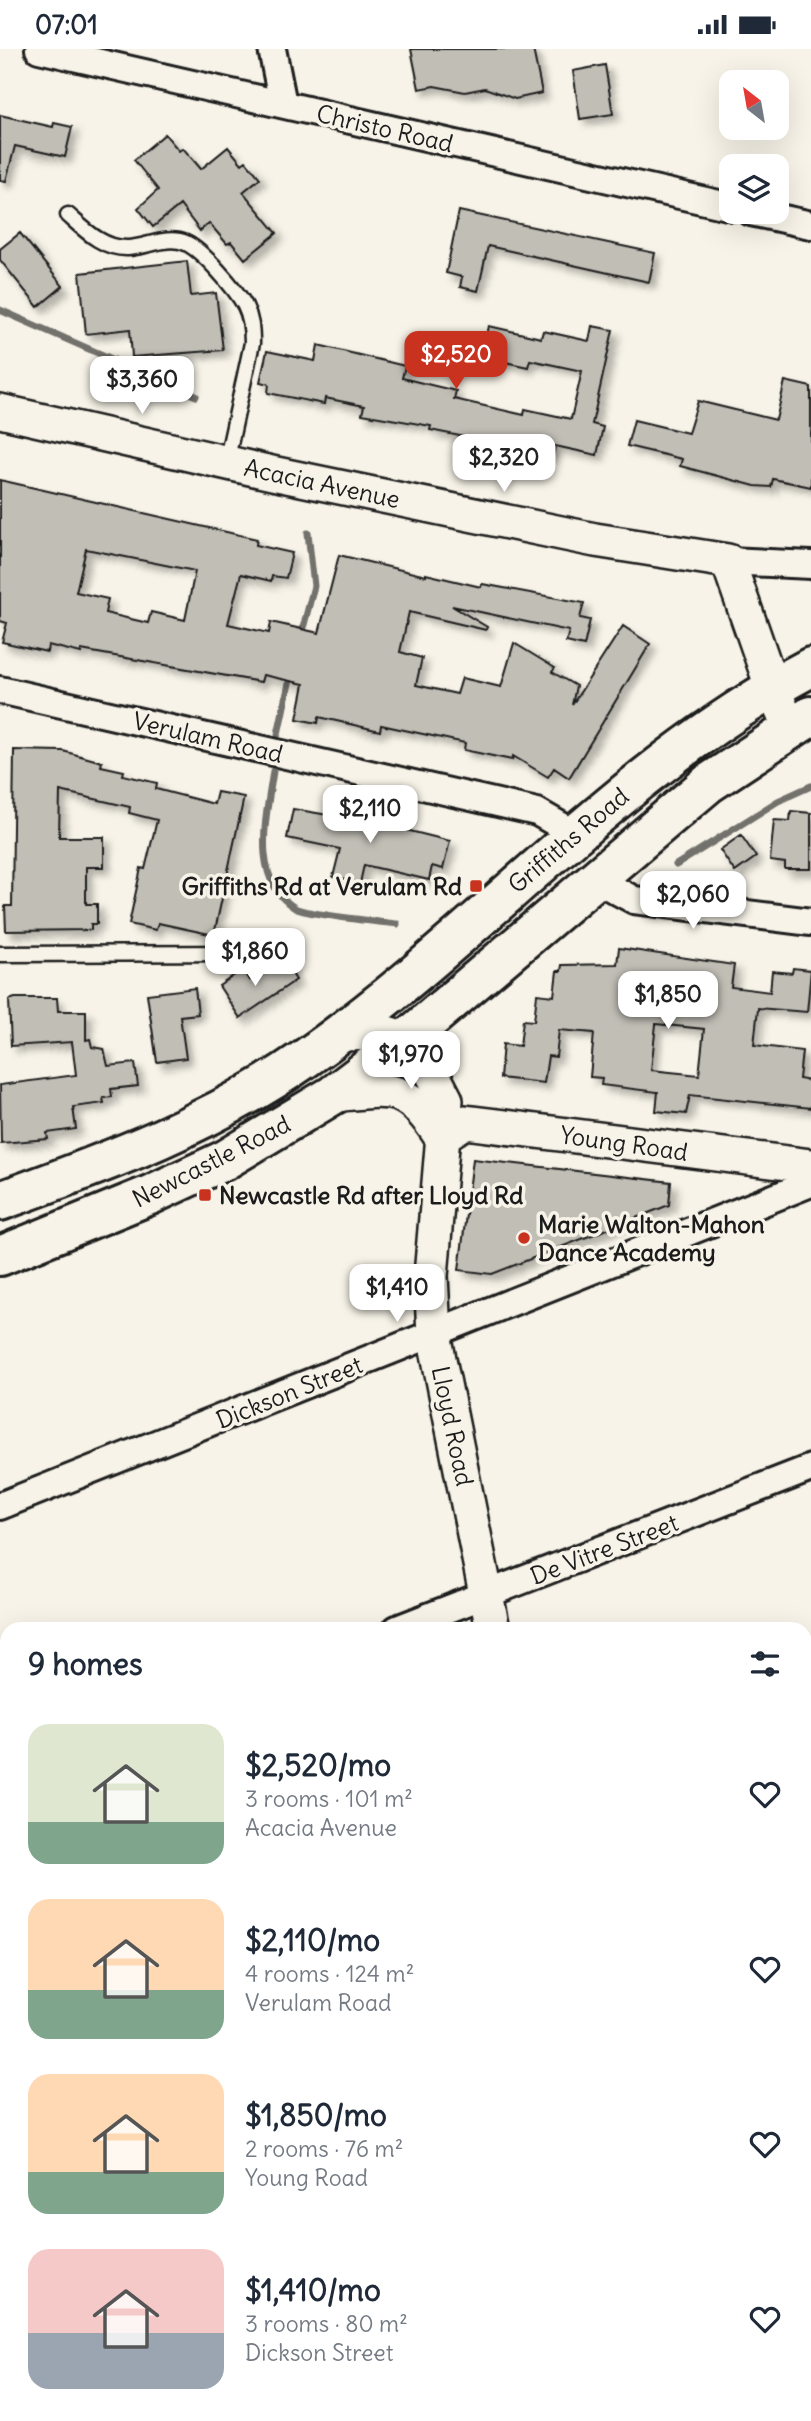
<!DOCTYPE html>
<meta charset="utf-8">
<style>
body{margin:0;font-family:Delius,sans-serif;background:#f6f6f7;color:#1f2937;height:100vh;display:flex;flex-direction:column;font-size:26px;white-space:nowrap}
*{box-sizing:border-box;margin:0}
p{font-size:23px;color:#747a83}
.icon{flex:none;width:38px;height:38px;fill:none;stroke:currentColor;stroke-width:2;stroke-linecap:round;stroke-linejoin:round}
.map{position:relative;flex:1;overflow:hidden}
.details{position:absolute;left:0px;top:1573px;width:812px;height:800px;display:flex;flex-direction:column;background:#fff;border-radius:21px 21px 0 0;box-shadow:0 7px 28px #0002}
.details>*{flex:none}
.needle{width:46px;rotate:329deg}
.buttons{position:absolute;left:719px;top:21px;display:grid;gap:14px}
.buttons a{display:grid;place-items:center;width:70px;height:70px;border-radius:14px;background:#fff;box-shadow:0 7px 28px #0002;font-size:35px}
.price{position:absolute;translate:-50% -60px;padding:0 16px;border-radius:14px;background:#fff;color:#222;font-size:23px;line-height:46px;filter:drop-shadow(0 2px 4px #0008)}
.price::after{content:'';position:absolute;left:50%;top:42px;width:21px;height:16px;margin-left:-10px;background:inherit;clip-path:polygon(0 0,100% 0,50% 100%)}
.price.current{background:#c8321e;color:#fff}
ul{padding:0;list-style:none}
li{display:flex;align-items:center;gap:21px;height:175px;padding:0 28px}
li span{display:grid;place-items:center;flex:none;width:196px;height:140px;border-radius:21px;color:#555}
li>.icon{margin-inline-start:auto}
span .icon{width:84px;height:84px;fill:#fffc;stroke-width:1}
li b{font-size:30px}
h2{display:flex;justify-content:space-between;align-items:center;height:84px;padding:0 28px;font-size:30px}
.status{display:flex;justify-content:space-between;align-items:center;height:49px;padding:0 35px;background:#fff;direction:ltr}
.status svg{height:19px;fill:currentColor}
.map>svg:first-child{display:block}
.park{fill:url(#park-dots);stroke:#7a7874;stroke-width:2}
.pitch{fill:#d7d3cb;stroke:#7a7874;stroke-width:2}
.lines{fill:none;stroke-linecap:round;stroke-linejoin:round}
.stream{stroke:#72716c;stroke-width:7}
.building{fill:#c0beb5;stroke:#1c1c1c;stroke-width:2;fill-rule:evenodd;filter:url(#shadow)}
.service-casing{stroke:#1c1c1c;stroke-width:19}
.minor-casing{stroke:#1c1c1c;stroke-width:32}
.tertiary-casing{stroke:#1c1c1c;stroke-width:38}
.trunk-casing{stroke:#1c1c1c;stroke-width:44}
.path{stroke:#1c1c1c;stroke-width:4.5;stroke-dasharray:2 5;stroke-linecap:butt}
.service{stroke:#f7f3e8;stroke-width:14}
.minor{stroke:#f7f3e8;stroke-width:26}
.tertiary{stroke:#f7f3e8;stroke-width:33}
.trunk{stroke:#f7f3e8;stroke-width:38}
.poi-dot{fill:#c8321e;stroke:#f7f3e8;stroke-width:2.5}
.labels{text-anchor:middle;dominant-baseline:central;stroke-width:7;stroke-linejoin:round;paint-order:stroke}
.street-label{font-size:24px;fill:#1c1c1c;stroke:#f7f3e8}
.poi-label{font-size:24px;font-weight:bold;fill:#1c1c1c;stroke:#f7f3e8;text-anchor:start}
</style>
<div class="status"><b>07:01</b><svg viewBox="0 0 49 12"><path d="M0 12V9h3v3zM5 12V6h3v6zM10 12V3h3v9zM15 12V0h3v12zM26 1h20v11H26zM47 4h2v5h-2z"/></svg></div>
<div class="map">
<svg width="811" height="2372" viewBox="0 0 811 2372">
<defs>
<pattern id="park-dots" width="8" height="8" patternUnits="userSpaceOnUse" patternTransform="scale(1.75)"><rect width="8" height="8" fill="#d7d3cb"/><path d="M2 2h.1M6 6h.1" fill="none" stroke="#b8b5ae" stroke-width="1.8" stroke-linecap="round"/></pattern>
<filter id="shadow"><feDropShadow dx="6" dy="6" stdDeviation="3.5" flood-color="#0004"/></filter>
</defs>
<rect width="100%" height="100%" fill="#f7f3e8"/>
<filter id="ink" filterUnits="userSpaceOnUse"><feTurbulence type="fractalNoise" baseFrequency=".0143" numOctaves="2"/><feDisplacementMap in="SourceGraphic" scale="14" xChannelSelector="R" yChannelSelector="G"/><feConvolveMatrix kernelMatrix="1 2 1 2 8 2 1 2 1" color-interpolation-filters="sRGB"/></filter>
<g filter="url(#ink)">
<!-- park -->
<path class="park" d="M7,2045V2366H805V2064L811,2069V2372H0V2048Z"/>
<!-- pitch -->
<path class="pitch" d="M7,2194V2322L0,2324V2196Z
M805,2271L811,2278V2372H598L593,2366H805Z"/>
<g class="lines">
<!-- stream -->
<path class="stream" d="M0,261L196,347
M301,587L314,537L308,484
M278,685L291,625
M273,722C267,766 249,830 295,859C304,865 380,873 397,875
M676,816L778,752L811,737
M494,2366L500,2372
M0,2368L9,2366"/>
</g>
<!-- building -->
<path class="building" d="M411,0H533L542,44L515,50L485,39L465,43L434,37L419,40Z
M605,16L613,65L580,70L573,22Z
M0,66L53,78L54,74L72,78L65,108L15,97L6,132L0,131Z
M165,85L179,102L183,99L201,120L228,98L242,115L246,112L260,129L243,143L277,184L245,210L231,193L227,195L209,174L200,182L180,156L153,178L138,159L158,141L134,111Z
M459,162L655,204L649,233L488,197L478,242L460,238L462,228L446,224Z
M20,184L63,237L38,258L0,211V200Z
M187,212L191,247L216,244L223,301L132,308L130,280L86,285L80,224Z
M489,277L541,289L543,282L589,292L592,277L613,281L592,375L603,378L597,406L555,397L553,406L501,395L500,400L490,398L479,395L480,391L430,381L431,377L362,365L364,357L325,349L324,355L268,344L269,335L260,333L267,302L315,312L318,296L405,317L402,329L456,342L454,350L524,366L525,360L571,370L582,322L530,311L528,318L482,308Z
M785,332L811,338V438L773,430L771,438L755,437L680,417L682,410L627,397L634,371L688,384L698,352L776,371Z
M0,431L257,490L256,496L292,504L286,529L272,527L271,532L241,525L228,575L269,584L271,573L319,584L339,506L426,527V525L481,538L482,535L584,554L580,569L590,571L584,597L566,593L569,582L452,557L487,578L486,581L409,563L400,603L422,609L416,636L457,645L462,629L501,638L514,594L555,619L552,623L576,637L572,656L623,577L650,595L569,729L554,719L548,728L513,707L512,711L464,701L465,694L381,676L380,682L319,668L318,674L297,670L304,635L263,626L261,633L81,601V604L48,596L47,603L2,593L7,574L0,572ZM86,500L195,522L185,571L151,563L148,574L105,564L108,550L76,543Z
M14,701L63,702L102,713L101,717L124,722L123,726L157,734L156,740L214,755L217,743L244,748L214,886L158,874L156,881L129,875L141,819L145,820L157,771L129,764L130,758L60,742L59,788H104V818H86V855H97V875H91V881L6,882L5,857H12Z
M293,760L346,769V766L450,792L443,820L432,817L429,831L364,816L360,834L333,828L340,800L287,789Z
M791,762L811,764V820H785V814L770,812L774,771L790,772Z
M741,786L756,808L735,823L720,801Z
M619,899L734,916L731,938L770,943L772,922L792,924L793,919L811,921L807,963L758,959L754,996L802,1002L799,1030L811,1032V1059L690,1046L686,1065L656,1062L658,1043L601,1036L602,1029L590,1028L594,984L559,981L556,1008L548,1007L544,1034L500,1029L503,995L520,997L523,971L534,972L537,945L554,947L557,922H561L562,916L617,915ZM656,975L704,980L699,1026L651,1021Z
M286,915L296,931L240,969L219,937L243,920L250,931L272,917L275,922Z
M195,939L198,965L180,967L186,1009L157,1013L147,945Z
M15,949H57L58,962H86V991L90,990L92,998L104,1000L108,1017L135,1014L138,1037L111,1040L112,1048L103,1049L104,1054L73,1058L76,1080L47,1084L48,1090L1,1094L0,1036L76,1026L72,993L11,997L9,951Z
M473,1110L671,1133L669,1156L492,1225L459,1221Z"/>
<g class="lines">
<!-- service casing -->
<g class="service-casing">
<path id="service" d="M68,166C85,181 103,200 128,199C147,198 167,186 186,194C203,202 236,240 245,257C251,269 252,280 252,294L226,414
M0,905L249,904
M805,1819L811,1823"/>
</g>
<!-- minor casing -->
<g class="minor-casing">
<path id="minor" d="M39,0L732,158
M272,0L283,55
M751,163L811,176
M728,512L811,516
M0,641L537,763L575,785
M595,830L634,851L811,873
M0,1457L811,1134
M397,1580L811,1419
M805,1705L811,1702
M0,1735L7,1733
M0,2018L7,2015"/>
</g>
<!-- tertiary casing -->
<g class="tertiary-casing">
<path id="tertiary" d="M0,362L272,424L595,491L728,512L772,638L790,679
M339,985L387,984L407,990L432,1024L446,1051L431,1227L434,1285L493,1580
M333,1046C392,1040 406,1034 441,1088
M441,1088L465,1073L811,1117
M805,2037L811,2041"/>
</g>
<!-- trunk casing -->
<g class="trunk-casing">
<path id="trunk" d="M0,1152C107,1113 212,1075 306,1009C481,887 620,718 811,618
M0,1207L150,1146L225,1111L333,1046L407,990L709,734L811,667"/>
</g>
<!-- path -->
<path class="path" d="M805,1669L811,1667
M805,2083L811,2087
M0,2084L7,2076
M128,2372L130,2366"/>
<!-- service -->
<use href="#service" class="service"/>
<!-- minor -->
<use href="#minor" class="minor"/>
<!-- tertiary -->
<use href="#tertiary" class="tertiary"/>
<!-- trunk -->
<use href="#trunk" class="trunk"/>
</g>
</g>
<!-- markers -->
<g class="poi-dot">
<rect x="469" y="830" width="14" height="14" rx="3.5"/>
<rect x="198" y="1139" width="14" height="14" rx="3.5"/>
<circle cx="524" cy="1189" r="7"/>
</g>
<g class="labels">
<!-- street labels -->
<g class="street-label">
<text transform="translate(385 79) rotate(13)">Christo Road</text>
<text transform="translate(322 434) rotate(12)">Acacia Avenue</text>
<text transform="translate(208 688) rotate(13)">Verulam Road</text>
<text transform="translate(568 791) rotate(-40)">Griffiths Road</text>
<text transform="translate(624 1094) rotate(8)">Young Road</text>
<text transform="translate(211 1112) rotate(-27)">Newcastle Road</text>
<text transform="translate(289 1343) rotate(-22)">Dickson Street</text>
<text transform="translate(453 1377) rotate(78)">Lloyd Road</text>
<text transform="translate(604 1500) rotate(-21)">De Vitre Street</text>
</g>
<!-- poi labels -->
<g class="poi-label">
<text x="462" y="837" text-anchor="end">Griffiths Rd at Verulam Rd</text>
<text x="219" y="1146">Newcastle Rd after Lloyd Rd</text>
<text x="538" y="1175">Marie Walton-Mahon<tspan x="538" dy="28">Dance Academy</tspan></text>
</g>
</g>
</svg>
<div class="buttons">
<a><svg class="needle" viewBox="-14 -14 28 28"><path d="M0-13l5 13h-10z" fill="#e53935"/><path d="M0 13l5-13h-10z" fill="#747a83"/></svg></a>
<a><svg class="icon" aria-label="layers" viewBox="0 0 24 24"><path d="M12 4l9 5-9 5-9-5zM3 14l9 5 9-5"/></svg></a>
</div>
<b class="price current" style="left:456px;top:342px">$2,520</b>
<b class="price" style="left:142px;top:367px">$3,360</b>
<b class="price" style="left:504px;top:445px">$2,320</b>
<b class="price" style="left:370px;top:796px">$2,110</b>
<b class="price" style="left:693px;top:882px">$2,060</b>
<b class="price" style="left:255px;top:939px">$1,860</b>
<b class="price" style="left:668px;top:982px">$1,850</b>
<b class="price" style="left:411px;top:1042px">$1,970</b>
<b class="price" style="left:397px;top:1275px">$1,410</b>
<section class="details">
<h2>9 homes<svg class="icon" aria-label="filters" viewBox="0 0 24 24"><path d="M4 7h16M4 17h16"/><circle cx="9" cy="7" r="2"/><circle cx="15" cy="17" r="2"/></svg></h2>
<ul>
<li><span style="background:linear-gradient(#dfe7d0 70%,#7fa58c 0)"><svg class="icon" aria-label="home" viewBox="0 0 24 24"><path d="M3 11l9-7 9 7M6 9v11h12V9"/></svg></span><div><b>$2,520/mo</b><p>3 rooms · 101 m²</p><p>Acacia Avenue</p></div><svg class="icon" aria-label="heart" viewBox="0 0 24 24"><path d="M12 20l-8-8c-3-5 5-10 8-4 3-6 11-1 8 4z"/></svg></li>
<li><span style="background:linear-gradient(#ffd9b3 65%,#7fa58c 0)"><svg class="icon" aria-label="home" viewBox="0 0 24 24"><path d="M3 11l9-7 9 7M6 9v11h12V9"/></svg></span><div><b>$2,110/mo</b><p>4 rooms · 124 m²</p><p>Verulam Road</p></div><svg class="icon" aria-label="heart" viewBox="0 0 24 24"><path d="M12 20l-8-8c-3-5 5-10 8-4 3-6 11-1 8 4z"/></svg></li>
<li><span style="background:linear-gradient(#ffd9b3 70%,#7fa58c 0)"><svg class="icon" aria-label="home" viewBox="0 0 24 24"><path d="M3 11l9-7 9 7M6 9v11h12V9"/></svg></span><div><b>$1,850/mo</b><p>2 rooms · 76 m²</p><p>Young Road</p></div><svg class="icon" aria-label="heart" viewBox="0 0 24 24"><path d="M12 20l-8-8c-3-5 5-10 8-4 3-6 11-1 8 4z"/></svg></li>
<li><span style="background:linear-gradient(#f6c9c9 60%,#9aa5b1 0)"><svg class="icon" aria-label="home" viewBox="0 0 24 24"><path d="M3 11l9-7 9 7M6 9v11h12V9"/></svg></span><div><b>$1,410/mo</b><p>3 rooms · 80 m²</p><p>Dickson Street</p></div><svg class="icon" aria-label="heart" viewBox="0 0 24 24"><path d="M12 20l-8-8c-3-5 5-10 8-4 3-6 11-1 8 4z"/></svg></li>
</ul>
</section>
</div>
